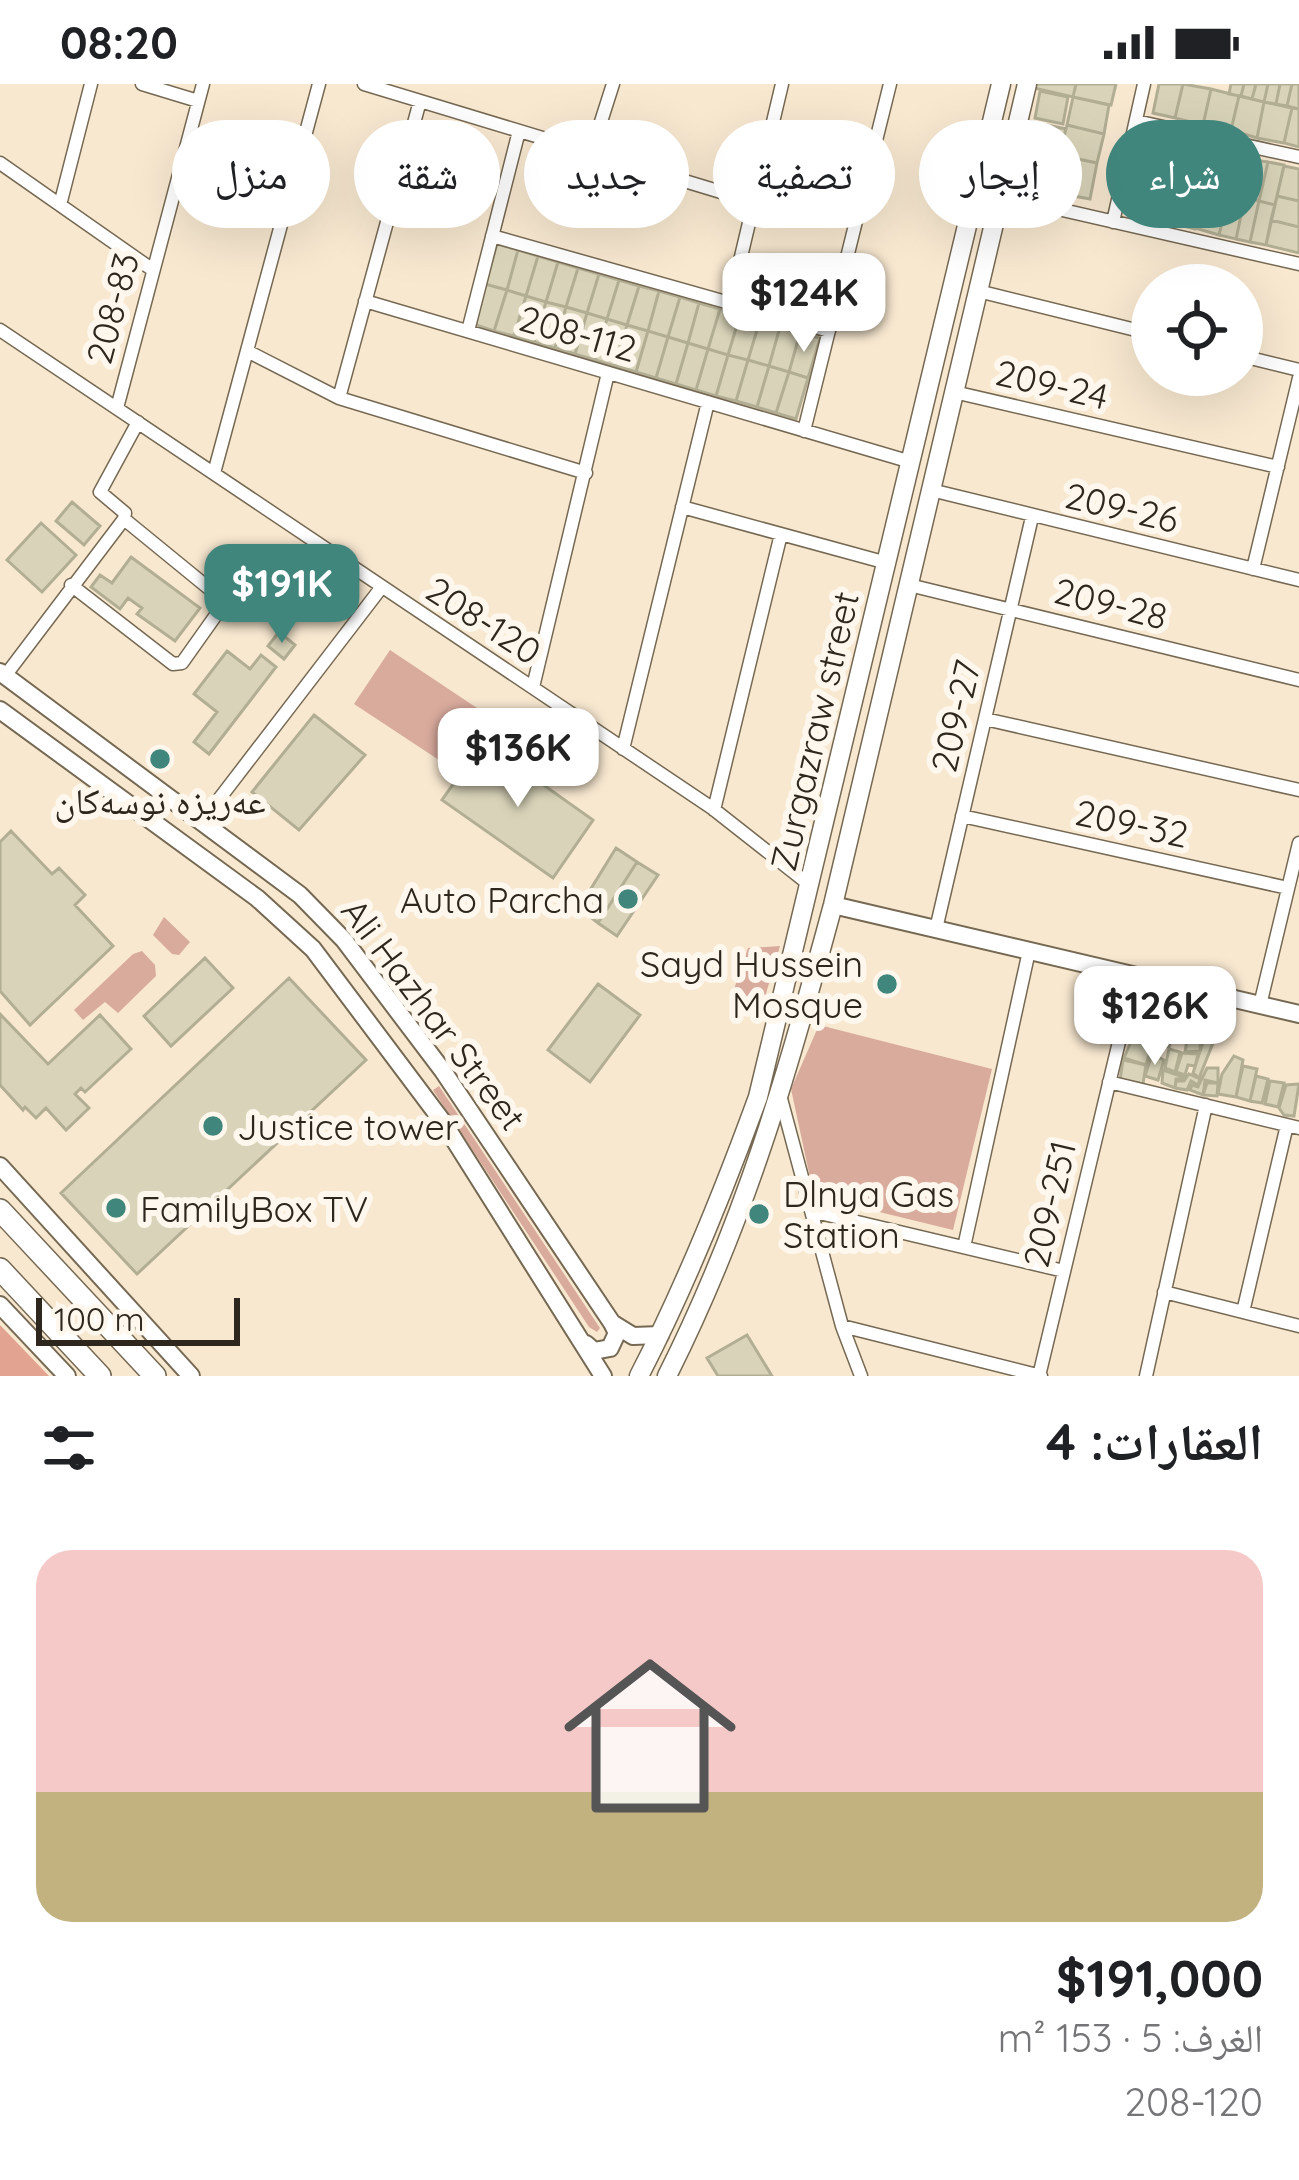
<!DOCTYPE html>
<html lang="ar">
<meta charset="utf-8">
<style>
body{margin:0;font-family:Quicksand,"Noto Naskh Arabic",sans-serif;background:#f2f2f2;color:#202124;direction:rtl;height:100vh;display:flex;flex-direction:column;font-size:45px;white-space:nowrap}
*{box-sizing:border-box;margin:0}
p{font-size:39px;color:#757577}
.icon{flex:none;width:66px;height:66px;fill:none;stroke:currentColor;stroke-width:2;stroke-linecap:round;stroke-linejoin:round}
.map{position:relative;height:1292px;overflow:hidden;direction:ltr}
.sheet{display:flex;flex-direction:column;background:#fff;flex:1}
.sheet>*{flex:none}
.guide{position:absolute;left:36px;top:36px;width:1227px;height:108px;direction:rtl;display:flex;gap:24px}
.fabs{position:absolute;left:1131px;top:180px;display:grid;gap:24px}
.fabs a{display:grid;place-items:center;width:132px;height:132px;border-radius:50%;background:#fff;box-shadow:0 12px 48px #0002;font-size:60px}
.scale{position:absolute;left:36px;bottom:30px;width:204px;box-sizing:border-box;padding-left:12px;border:6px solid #2d271e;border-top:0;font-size:33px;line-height:42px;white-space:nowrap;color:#2d271e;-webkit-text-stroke:9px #fdf7ed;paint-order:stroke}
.price{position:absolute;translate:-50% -102px;padding:0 27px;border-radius:24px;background:#fff;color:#222;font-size:39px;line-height:78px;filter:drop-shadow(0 3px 6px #0008)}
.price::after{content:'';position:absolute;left:50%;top:72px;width:36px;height:27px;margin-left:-18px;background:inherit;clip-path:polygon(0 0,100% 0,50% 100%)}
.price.current{background:#41867d;color:#fff}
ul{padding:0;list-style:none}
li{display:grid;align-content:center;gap:24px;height:636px;padding:0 36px}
li span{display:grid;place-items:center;height:372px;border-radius:36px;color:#555}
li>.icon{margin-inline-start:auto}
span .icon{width:216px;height:216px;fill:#fffc;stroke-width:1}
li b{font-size:51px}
h2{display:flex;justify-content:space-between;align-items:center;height:144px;padding:0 36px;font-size:51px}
.pill{padding:0 42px;border-radius:54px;background:#fff;box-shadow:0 12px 48px #0002;font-size:42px;line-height:108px}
.pill.current{background:#41867d;color:#fff}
.status{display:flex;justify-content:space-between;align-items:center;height:84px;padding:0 60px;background:#fff;direction:ltr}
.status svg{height:33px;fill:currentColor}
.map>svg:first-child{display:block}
.green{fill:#d9ab9d}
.forest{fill:#e2a390}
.building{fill:#d9d4b9;stroke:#b2ae94;stroke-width:3}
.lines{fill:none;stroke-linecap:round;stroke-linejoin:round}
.street-casing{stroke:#766953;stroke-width:15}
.secondary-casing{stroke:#766953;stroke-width:20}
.primary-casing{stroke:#766953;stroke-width:21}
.highway-casing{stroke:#766953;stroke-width:24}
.street{stroke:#fff;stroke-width:12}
.secondary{stroke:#fff;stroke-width:16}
.primary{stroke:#fff;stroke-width:18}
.highway{stroke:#fff;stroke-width:21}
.poi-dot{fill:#41867d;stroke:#fdf7ed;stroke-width:4.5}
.labels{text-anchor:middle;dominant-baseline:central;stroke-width:12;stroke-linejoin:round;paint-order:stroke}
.street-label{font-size:36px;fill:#2d271e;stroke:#fdf7ed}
.poi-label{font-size:36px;fill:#2d271e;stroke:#fdf7ed;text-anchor:start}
</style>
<div class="status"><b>08:20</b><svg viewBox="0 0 49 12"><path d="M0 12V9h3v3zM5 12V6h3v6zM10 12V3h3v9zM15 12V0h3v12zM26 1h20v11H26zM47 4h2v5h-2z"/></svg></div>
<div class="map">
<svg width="1299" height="1292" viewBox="0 0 1299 1292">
<rect width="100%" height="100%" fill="#f8e8d0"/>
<!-- green -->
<path class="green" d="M390,566L477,624L442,678L354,620Z
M164,833L190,858L179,871L172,870L153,851Z
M780,862L758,937L731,914L748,864Z
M142,867L155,881L156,892L118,929L105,918L83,936L74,926L133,870Z
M819,941L992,985L953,1146L814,1112L791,1005Z
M439,1002L600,1244L597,1248L589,1243L433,1006Z"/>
<!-- forest -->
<path class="forest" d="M0,1241L49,1292H0Z"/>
<!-- building -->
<path class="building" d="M1035,0H1076L1073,13L1034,4Z
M1076,0H1116L1111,21L1073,13Z
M1159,0H1183L1175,34L1153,29Z
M1183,0L1211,5L1203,41L1175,34Z
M1231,0H1244L1241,12L1229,10Z
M1244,0H1256L1252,15L1241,12Z
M1256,0H1268L1264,18L1252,15Z
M1268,0H1280L1276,20L1264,18Z
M1280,0H1292L1287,22L1276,20Z
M1292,0H1299V25L1287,22Z
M1211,5L1239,12L1231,46L1203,41Z
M1040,7L1068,13L1063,40L1035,34Z
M1239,12L1264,18L1257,54L1231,46Z
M1073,13L1109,21L1104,50L1067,41Z
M1264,18L1292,24L1284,59L1257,54Z
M1292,24L1299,25V63L1284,59Z
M1028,37L1066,45L1059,71L1022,64Z
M1067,41L1104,50L1097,79L1059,71Z
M1138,50L1163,56L1154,92L1130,86Z
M1163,56L1187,61L1179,98L1154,92Z
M1187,61L1212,67L1204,104L1179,98Z
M1022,64L1059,71L1052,108L1015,101Z
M1212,67L1237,73L1229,110L1204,104Z
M1059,71L1097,79L1090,115L1052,108Z
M1237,72L1254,76L1245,113L1229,110Z
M1254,76L1268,78L1259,117L1245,113Z
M1268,78L1284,81L1275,121L1259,117Z
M1284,82L1299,85V117L1277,112Z
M1130,87L1154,93L1145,131L1120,126Z
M1154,92L1179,98L1170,138L1145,132Z
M1179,98L1204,104L1195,145L1171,139Z
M1204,104L1229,110L1219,151L1195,144Z
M1229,110L1245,113L1236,155L1219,151Z
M1277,112L1299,117V143L1271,136Z
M1245,113L1259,117L1250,158L1236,155Z
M1259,117L1275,121L1266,161L1250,158Z
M1271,136L1299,143V169L1266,161Z
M497,160L518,166L507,206L485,200Z
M518,166L538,172L526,212L507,206Z
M538,172L558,178L546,218L526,212Z
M558,178L578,184L566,223L546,218Z
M578,184L599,190L587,229L566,223Z
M599,190L619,196L607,235L587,229Z
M619,196L639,202L627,241L607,235Z
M485,200L507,206L494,247L473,240Z
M639,202L659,207L648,247L627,241Z
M507,206L526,212L514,252L494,247Z
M659,207L680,213L668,253L648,247Z
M526,212L546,218L534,258L514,252Z
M680,213L699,219L688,259L668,253Z
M546,218L566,223L555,264L534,258Z
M699,219L720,225L708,265L688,259Z
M566,223L587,229L575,270L555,264Z
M720,225L740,231L728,271L708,265Z
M587,229L607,235L595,276L575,270Z
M740,231L760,236L748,276L728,271Z
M607,235L627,241L615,282L595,276Z
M760,236L780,243L769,282L748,276Z
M627,241L648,247L636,288L615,282Z
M780,243L800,249L789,288L769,282Z
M648,247L668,253L656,294L636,288Z
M800,249L820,254L808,294L789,288Z
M668,253L688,259L676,300L656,294Z
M688,259L708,265L696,306L676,300Z
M708,265L728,271L716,312L696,306Z
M728,271L748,276L736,317L716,312Z
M748,276L769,282L757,323L736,317Z
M769,282L789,288L776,329L757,323Z
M789,288L808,294L796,335L776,329Z
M72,418L100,442L84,461L56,437Z
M41,439L76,471L42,508L7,476Z
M131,473L200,524L175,557L137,530L142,524L128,514L120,525L91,503L100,491L112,499Z
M279,548L295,561L284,575L268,562Z
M227,567L250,585L261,571L276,583L209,670L194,658L217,628L194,610Z
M314,631L365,671L299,746L252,708Z
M483,658L593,736L553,794L442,716Z
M11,747L52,790L59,784L85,811L75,821L113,862L30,941L0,907V758Z
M616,764L637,778L598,839L579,824Z
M637,778L658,791L617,852L598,839Z
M205,874L233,904L171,962L144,932Z
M289,894L366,976L137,1190L61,1109Z
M598,900L640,931L590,998L548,966Z
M1147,915L1166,921L1160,933L1145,926Z
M1144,927L1160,933L1157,944L1140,936Z
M1162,928L1177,934L1169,963L1158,961Z
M0,930L48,980L100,931L131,965L85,1008L81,1004L75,1010L89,1024L66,1046L46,1024L36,1034L25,1023L23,1026L0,1001Z
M1178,933L1193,935L1185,957L1174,954Z
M1140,936L1157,944L1146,981L1124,974Z
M1189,946L1201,947L1200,967L1185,968Z
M1206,949H1217L1199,994L1193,989Z
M1169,965L1180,968L1175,988L1165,984Z
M1182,969L1198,970L1195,982L1188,981L1185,991L1176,988Z
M1152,970L1164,976L1158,996L1145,992Z
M1234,972L1243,976L1236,1013L1218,1010L1222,990Z
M1123,976L1146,981L1143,1000L1120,996Z
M1243,982L1257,985L1250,1017L1236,1013Z
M1207,984H1218V999L1205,996L1203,1011L1190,1006L1192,1001L1198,1003Z
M1163,986L1186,994L1176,995L1175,1004L1162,999Z
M1189,990L1200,995L1198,1001L1191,997L1187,1006L1175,1004L1176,997H1184Z
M1256,992L1268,995L1262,1019L1250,1017Z
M1270,997L1284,999L1278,1023L1265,1020Z
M1207,999H1218L1217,1012L1203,1011Z
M1299,1000L1294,1032L1284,1031L1279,1024L1286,1001Z
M747,1251L772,1292H718L707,1274Z"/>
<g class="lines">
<!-- street casing -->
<g class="street-casing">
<path id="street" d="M142,0L198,17
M364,0L754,118
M1136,37L1299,73
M591,69L613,0
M0,79L153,186
M1001,112L1299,180
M60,121L91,0
M1113,138L1144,0
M492,152L829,247
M978,207L1152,250
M365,217L911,378
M730,219L782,0
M0,246L712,724L810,801
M468,247L519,47
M247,267L339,314L586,389
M1242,272L1299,286
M954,308L1278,383
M339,314L420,17
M117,324L203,0
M804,347L890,0
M214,389L319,0
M931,406L1299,496
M682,423L887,479
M1253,485L1299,294
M71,501L173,580L182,579L221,524L222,515L124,435
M909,501L1299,596
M5,592L124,435L125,429L100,408L138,338
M533,603L608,289
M985,635L1299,706
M623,665L708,318
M714,726L781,450
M962,732L1288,804
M203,736L381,504
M936,845L1032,433
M1260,921L1299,759
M1109,998L1299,1044
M780,1011L842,1242L861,1292
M811,1127L1064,1187
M964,1163L1029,867
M1164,1208L1299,1242
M1243,1228L1287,1041
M842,1242L1041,1292
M1039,1292L1135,891
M1146,1292L1206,1021"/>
</g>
<!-- secondary casing -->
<g class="secondary-casing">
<path id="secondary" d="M0,588L300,811L344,856L443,987L612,1239L633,1252L660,1251
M0,626L257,814L313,865L443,1038L603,1292
M833,821L1299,930
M0,1082L191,1292
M0,1221L67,1292
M586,1260L594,1267L610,1264L617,1249L612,1239"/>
</g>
<!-- primary casing -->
<g class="primary-casing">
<path id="primary" d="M639,1292C686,1201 723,1109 758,1013L1001,0
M667,1292C745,1137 788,988 833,821L1027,0"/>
</g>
<!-- highway casing -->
<g class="highway-casing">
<path id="highway" d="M0,1126L155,1292
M0,1185L100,1292"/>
</g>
<!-- street -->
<use href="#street" class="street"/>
<!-- secondary -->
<use href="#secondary" class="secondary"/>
<!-- primary -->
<use href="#primary" class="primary"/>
<!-- highway -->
<use href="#highway" class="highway"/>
</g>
<!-- markers -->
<g class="poi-dot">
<circle cx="160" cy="675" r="12"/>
<circle cx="628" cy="815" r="12"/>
<circle cx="887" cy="900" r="12"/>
<circle cx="213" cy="1042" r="12"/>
<circle cx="116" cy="1124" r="12"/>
<circle cx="759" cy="1130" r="12"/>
</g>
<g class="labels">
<!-- street labels -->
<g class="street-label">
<text transform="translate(112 224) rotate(-75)">208-83</text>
<text transform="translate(578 249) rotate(16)">208-112</text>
<text transform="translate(1052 300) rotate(13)">209-24</text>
<text transform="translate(1122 423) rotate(13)">209-26</text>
<text transform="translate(1111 519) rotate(14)">209-28</text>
<text transform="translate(484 536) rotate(33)">208-120</text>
<text transform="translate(955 632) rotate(-77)">209-27</text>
<text transform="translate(814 647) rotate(-77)">Zurgazraw street</text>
<text transform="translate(1132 739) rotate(12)">209-32</text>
<text transform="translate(434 930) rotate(53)">Ali Hazhar Street</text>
<text transform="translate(1049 1120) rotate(-77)">209-251</text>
</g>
<!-- poi labels -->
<g class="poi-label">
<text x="160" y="716" text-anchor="middle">عەریزە نوسەکان</text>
<text x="604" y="815" text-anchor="end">Auto Parcha</text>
<text x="863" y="879" text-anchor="end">Sayd Hussein<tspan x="863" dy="41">Mosque</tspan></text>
<text x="237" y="1042">Justice tower</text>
<text x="783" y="1109">Dlnya Gas<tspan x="783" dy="41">Station</tspan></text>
<text x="140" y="1124">FamilyBox TV</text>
</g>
</g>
</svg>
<div class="fabs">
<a><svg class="icon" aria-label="locate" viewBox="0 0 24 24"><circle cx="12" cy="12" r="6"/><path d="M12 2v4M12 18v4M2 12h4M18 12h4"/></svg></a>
</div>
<div class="scale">100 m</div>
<b class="price" style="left:804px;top:271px">$124K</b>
<b class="price current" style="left:282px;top:562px">$191K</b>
<b class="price" style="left:518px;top:726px">$136K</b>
<b class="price" style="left:1155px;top:984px">$126K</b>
<div class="guide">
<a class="pill current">شراء</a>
<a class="pill">إيجار</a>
<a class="pill">تصفية</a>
<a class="pill">جديد</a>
<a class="pill">شقة</a>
<a class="pill">منزل</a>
</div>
</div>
<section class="sheet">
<h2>العقارات: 4<svg class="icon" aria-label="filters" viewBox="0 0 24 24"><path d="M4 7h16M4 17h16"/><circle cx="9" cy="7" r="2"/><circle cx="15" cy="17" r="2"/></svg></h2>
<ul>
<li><span style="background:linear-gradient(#f6c9c9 65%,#c2b280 0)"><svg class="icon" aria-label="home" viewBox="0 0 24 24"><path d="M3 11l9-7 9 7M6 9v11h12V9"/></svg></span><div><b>$191,000</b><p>الغرف: 5 · 153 m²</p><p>208-120</p></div></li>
</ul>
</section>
